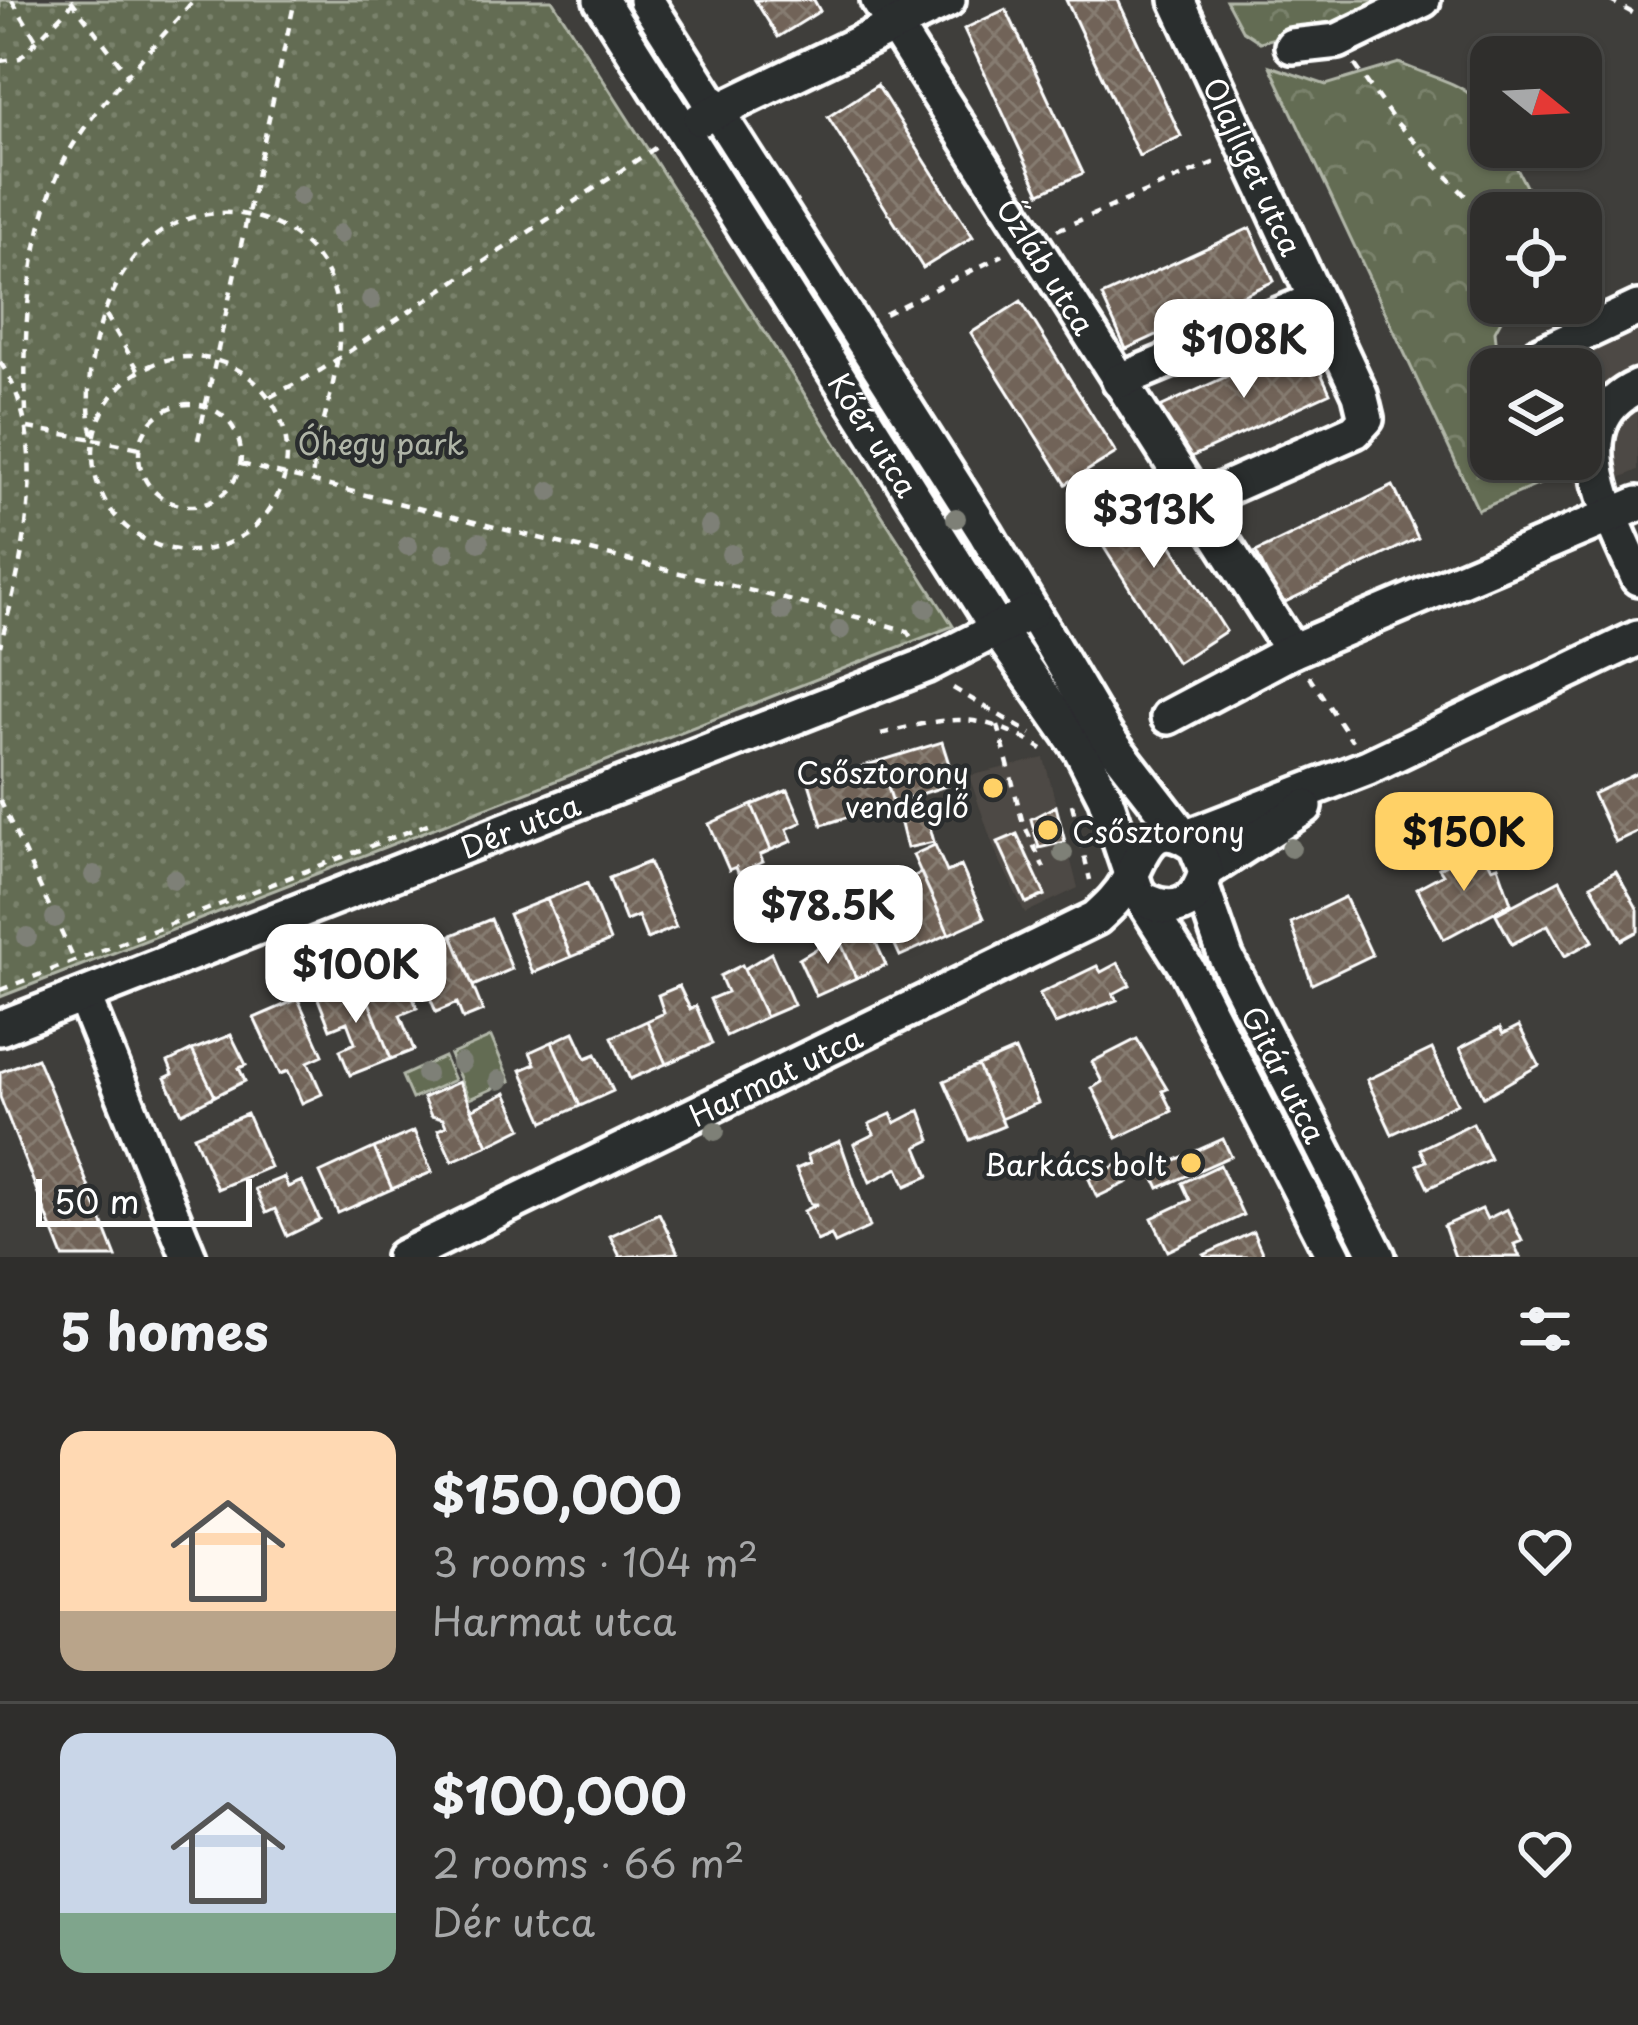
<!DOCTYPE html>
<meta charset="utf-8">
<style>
body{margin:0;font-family:"Playpen Sans",sans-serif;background:#3b3a38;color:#f1f3f6;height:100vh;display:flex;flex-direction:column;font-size:45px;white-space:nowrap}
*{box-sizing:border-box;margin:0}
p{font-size:39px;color:#a7a8a9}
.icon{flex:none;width:66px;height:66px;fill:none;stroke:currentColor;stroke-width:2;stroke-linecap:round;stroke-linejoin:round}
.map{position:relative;height:1257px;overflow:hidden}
.drawer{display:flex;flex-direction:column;background:#2f2e2c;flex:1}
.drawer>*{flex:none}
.needle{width:78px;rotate:108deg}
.tools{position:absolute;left:1470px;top:36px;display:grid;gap:24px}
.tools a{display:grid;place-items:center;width:132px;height:132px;border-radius:24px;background:#2f2e2c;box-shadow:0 3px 9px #0004,0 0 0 3px #4a4a48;font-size:60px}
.scale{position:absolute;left:36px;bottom:30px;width:216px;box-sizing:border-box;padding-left:12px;border:6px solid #fff;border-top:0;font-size:33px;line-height:42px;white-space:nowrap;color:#fff;-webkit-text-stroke:9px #2a2d2e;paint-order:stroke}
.price{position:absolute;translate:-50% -102px;padding:0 27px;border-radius:24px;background:#fff;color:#222;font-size:39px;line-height:78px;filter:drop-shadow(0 3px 6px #0008)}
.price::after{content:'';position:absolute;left:50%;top:72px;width:36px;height:27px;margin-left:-18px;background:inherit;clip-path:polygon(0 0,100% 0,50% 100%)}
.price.active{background:#ffd166;color:#111}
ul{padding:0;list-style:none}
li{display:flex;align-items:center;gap:36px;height:300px;padding:0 60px}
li+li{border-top:3px solid #4a4a48}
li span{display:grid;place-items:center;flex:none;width:336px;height:240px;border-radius:24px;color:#555}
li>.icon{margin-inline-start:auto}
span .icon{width:144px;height:144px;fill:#fffc;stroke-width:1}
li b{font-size:51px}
h2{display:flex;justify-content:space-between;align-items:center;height:144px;padding:0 60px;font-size:51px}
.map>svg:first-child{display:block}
.built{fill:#4e4944}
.grass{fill:#636c52;stroke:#b1b6a8;stroke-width:3}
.forest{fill:url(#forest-crowns);stroke:#b1b6a8;stroke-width:3}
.park{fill:url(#park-dots);stroke:#b1b6a8;stroke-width:3}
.building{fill:url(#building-cross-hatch);stroke:#fff;stroke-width:3}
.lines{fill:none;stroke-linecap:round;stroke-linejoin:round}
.minor-casing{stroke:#fff;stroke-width:42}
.path{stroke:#fff;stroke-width:4.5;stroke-dasharray:9 9;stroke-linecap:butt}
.minor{stroke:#2a2d2e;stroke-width:33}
.tree{fill:#7e8077}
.poi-dot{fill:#ffd166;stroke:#2a2d2e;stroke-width:4.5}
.labels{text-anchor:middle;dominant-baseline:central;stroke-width:9;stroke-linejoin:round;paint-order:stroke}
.street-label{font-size:30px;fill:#fff;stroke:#2a2d2e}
.park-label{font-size:30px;fill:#b1b6a8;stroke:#2a2d2e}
.poi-label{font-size:30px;fill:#fff;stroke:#2a2d2e;text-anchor:end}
</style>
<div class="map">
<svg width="1638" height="1257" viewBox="0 0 1638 1257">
<defs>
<pattern id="forest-crowns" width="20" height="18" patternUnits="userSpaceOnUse" patternTransform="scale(3)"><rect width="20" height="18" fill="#636c52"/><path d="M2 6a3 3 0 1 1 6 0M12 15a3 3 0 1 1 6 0" fill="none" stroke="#7a826c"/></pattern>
<pattern id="park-dots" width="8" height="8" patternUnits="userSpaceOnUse" patternTransform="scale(3)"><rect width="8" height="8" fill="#636c52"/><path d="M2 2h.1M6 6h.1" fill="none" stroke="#7a826c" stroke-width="1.8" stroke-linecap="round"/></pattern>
<pattern id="building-cross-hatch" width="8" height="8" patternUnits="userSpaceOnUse" patternTransform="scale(3)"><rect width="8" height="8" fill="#716458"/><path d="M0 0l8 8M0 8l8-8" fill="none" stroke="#867b71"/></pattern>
</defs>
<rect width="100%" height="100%" fill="#3f3e3b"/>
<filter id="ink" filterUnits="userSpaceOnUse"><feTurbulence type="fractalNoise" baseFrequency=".00833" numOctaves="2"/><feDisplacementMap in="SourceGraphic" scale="24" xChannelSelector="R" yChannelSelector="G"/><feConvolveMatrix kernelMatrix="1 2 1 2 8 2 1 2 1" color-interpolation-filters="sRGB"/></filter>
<g filter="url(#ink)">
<!-- built -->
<path class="built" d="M1638,296V470L1581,495L1564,459H1581V369H1524L1516,352Z
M1044,758L1078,888L1025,913L994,848L969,776Z"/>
<!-- grass -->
<path class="grass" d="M491,1037L510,1081L469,1099L450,1055Z
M444,1057L454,1080L412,1099L402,1076Z"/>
<!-- forest -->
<path class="forest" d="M1226,0H1386L1389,7L1260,42L1242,30Z
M1399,63C1449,85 1491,85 1491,147H1506L1539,212L1491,213V303H1510L1495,331L1499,369H1491V459H1538L1547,481L1478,510L1270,66L1326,85Z"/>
<!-- park -->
<path class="park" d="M0,0H552L953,626L0,997Z"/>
<!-- building -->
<path class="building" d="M755,0H814L820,11L778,37Z
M1066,0H1118L1181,136L1139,156Z
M1006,9L1083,173L1040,193L964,29Z
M877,85L973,237L923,268L828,117Z
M1250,228L1274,281L1126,349L1102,296Z
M1021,301L1116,453L1066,484L971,333Z
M1306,340L1330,393L1182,461L1158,408Z
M1130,480L1226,631L1177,663L1081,511Z
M1393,486L1418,538L1281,604L1256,552Z
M942,742L955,783L893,803L880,761Z
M880,761L893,803L822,825L809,783Z
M1638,773V831L1615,842L1593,794Z
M788,790L802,822L787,829L792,841L771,850L752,805Z
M752,805L771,850L760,855L763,862L738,873L736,867L729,870L709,824Z
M1056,806L1065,842L1039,848L1031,819Z
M925,809L934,842L907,848L899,816Z
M1017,834L1045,895L1026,903L998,842Z
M935,845L947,872L961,866L984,918L949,934L913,855Z
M1483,851L1492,868L1498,866L1511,903L1444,939L1417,888L1443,874L1439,868L1467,853L1470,859Z
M649,862L676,927L647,939L638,916L626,921L609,878Z
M1616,871L1638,910V931L1622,940L1591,885Z
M921,873L949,934L900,956L884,921L905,912L893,886Z
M1560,880L1593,941L1565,956L1548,925L1512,944L1496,914Z
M587,883L610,941L571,957L547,899Z
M1345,897L1372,955L1312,984L1291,923Z
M547,899L571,957L533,973L509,914Z
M864,916L886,965L856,978L835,929Z
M491,919L512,969L473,986L452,935Z
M452,935L483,1011L463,1019L457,1003L436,1012L411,952Z
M838,936L856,978L816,996L799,959Z
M771,953L794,1005L766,1017L744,969Z
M400,963L417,1008L400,1015L414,1050L391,1059L360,979Z
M1118,963L1130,985L1113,994L1117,1000L1055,1024L1039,994L1097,966L1101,972Z
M742,965L766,1017L726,1036L710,999L727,992L720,976Z
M360,979L391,1059L350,1075L340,1050L355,1043L347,1022L330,1029L317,996Z
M679,986L690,1009L696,1006L712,1044L666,1064L647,1021L664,1013L658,995Z
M298,999L323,1055L308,1062L322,1094L302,1103L288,1071L280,1074L254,1018Z
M647,1021L666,1064L630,1079L612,1037Z
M1519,1026L1539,1065L1484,1097L1460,1048L1500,1028L1503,1034Z
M574,1032L586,1058L596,1054L613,1091L580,1106L552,1042Z
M231,1035L246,1065L239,1068L245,1081L215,1096L192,1050Z
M1137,1039L1167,1089L1162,1091L1172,1111L1117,1138L1092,1088L1102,1082L1092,1062Z
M552,1042L580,1106L544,1122L521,1070L535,1064L530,1052Z
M1432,1049L1457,1103L1392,1134L1367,1080Z
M192,1050L215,1096L182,1113L165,1078L173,1074L168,1062Z
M1015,1050L1038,1103L1001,1119L978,1066Z
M37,1058L53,1096L116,1257H63L0,1097V1072Z
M978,1066L1004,1126L970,1140L944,1081Z
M459,1082L488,1145L452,1161L438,1130L446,1126L443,1119L431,1116L423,1098Z
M506,1093L522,1128L488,1145L471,1110Z
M920,1110L931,1140L917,1147L929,1176L906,1186L898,1168L870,1182L854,1144L874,1134L869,1124L891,1114L895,1123Z
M247,1114L270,1167L217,1189L194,1136Z
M1473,1123L1490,1159L1428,1188L1417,1165L1426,1161L1420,1149Z
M414,1131L432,1172L392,1189L374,1148Z
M1223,1139L1231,1156L1159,1188L1151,1171Z
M840,1141L870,1227L835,1243L831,1235L817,1241L804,1211L818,1204H811L796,1169L810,1163L807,1155Z
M374,1148L392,1189L338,1213L320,1173Z
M1119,1164L1128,1182L1097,1197L1089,1179Z
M1220,1165L1243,1215L1168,1251L1152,1218L1190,1200L1182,1183Z
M284,1177L288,1187L302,1181L320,1220L287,1236L275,1209L266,1213L255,1189Z
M1482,1209L1487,1219L1507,1209L1522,1241L1514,1244L1520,1257H1455L1444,1226Z
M659,1213L678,1253L620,1257L610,1236Z
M1253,1232L1264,1257H1205L1204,1255Z"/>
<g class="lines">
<!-- minor casing -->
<g class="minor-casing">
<g id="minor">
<path id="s1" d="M601,0L999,632L1081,750L1105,797L1136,889L1187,969L1334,1257"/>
<path d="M646,0L986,534L1106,736L1185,838"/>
<path id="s2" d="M878,0L1292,651"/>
<path id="s3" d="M1177,0L1360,394L1366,419L1355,431L1195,502"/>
<path d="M1292,46L1338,41L1423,0"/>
<path d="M701,119L948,0"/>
<path d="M1538,355L1638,308"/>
<path d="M1119,381L1315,300"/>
<path d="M1638,387C1557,423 1613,520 1638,578"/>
<path d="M1168,717L1292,651L1638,504"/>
<path d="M1185,838L1368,767L1638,638"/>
<path d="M1206,871L1305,807"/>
<path id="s4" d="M1202,888L1226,957L1378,1257"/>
<path d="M84,997L189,1257"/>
<path id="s5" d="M0,1028L925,666L1031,612"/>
<path id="s6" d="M403,1257L1096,918C1108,907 1120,896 1128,881C1144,852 1151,813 1196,846L1206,871C1198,903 1177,915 1147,901"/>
</g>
</g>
<!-- path -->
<path class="path" d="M12,0L37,41
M71,0L129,76
M1609,0L1638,16
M0,61L20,58L76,0
M1355,65L1393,119L1491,223
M1057,230L1218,161
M885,314L1003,255
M106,315L139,371
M93 454a97 97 0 1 1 194 0a97 97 0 1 1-194 0Z
M0,362C53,440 23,560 0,646
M270,397L321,370L658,146
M139 455a51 51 0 1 1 102 0a51 51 0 1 1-102 0Z
M26,412C23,327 28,215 75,142C108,91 155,46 194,0
M28,428L94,439C77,379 103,278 154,237C218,187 318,218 336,299C349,363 319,418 312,479
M94,439L140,448
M198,440L295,0
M241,464L869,620L907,631L912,639
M1309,676L1352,741
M953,688L1031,734
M998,725L1022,820L1044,868
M881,734C950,716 979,710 1042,749
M0,800L75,962
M1072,804L1090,880
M0,990L435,821"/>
<!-- minor -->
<use href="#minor" class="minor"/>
</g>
<!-- trees -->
<g class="tree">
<circle cx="300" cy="196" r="10"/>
<circle cx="340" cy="234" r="10"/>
<circle cx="371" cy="300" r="10"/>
<circle cx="550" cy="491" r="10"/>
<circle cx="956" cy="518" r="10"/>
<circle cx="709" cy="526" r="10"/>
<circle cx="479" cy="542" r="10"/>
<circle cx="408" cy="546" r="10"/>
<circle cx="445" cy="553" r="10"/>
<circle cx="731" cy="554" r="10"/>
<circle cx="926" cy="608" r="10"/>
<circle cx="782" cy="611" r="10"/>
<circle cx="840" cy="630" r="10"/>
<circle cx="1291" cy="848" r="10"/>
<circle cx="1063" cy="853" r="10"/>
<circle cx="94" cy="875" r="10"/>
<circle cx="174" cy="879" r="10"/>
<circle cx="55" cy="918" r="10"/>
<circle cx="27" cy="937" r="10"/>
<circle cx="461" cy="1063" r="10"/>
<circle cx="426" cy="1074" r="10"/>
<circle cx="499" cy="1080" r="10"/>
<circle cx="715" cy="1131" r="10"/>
</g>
</g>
<!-- markers -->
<g class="poi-dot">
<circle cx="993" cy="788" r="12"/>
<circle cx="1048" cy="830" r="12"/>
<circle cx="1191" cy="1163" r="12"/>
</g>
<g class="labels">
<!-- street labels -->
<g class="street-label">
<text stroke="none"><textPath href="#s3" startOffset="183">Olajliget utca</textPath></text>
<text stroke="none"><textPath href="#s2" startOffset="315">Őzláb utca</textPath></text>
<text stroke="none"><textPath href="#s1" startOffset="513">Kőér utca</textPath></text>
<text stroke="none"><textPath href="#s5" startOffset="558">Dér utca</textPath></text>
<text stroke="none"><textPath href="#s6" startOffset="414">Harmat utca</textPath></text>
<text stroke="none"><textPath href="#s4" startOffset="204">Gitár utca</textPath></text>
</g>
<!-- park labels -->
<g class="park-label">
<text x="381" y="442">Óhegy park</text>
</g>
<!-- poi labels -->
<g class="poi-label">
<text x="969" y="771">Csősztorony<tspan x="969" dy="34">vendéglő</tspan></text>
<text x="1072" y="830" text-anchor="start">Csősztorony</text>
<text x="1167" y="1163">Barkács bolt</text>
</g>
</g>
</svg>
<div class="tools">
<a><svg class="needle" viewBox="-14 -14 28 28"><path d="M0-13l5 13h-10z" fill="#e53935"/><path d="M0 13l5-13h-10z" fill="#a7a8a9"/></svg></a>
<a><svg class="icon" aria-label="locate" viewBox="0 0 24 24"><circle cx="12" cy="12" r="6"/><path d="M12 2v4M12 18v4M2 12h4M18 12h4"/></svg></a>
<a><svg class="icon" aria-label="layers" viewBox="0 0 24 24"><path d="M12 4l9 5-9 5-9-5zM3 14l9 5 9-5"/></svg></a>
</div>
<div class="scale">50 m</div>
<b class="price" style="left:1244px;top:401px">$108K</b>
<b class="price" style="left:1154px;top:571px">$313K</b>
<b class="price active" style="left:1464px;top:894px">$150K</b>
<b class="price" style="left:828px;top:967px">$78.5K</b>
<b class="price" style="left:356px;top:1026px">$100K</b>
</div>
<section class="drawer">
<h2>5 homes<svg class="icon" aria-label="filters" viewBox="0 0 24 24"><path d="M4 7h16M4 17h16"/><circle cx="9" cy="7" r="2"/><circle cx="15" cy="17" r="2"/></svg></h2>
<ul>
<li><span style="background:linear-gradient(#ffd9b3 75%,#b9a48a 0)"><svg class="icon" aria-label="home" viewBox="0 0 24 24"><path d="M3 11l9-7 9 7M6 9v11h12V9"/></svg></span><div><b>$150,000</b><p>3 rooms · 104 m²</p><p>Harmat utca</p></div><svg class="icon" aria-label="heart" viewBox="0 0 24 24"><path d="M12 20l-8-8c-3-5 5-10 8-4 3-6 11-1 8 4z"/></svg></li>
<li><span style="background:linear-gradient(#c9d6e8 75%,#7fa58c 0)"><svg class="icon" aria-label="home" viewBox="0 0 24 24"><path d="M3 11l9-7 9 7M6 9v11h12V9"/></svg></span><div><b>$100,000</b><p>2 rooms · 66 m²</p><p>Dér utca</p></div><svg class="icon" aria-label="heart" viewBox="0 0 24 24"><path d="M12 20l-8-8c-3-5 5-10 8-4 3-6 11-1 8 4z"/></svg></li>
</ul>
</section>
